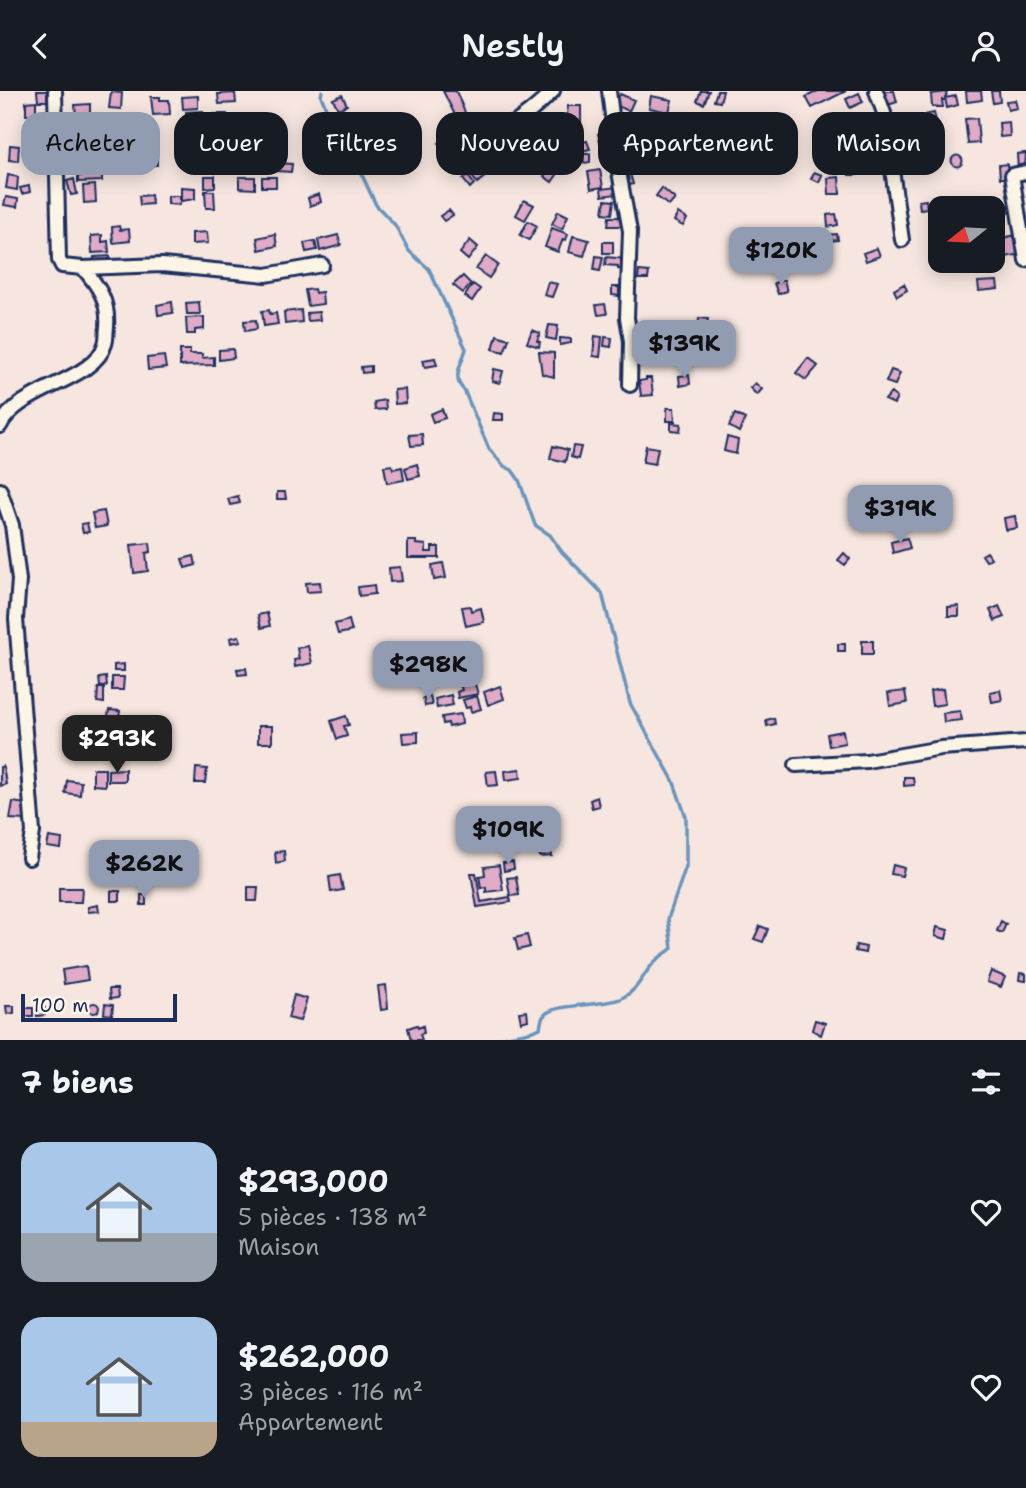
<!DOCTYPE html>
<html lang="fr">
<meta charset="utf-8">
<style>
body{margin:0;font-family:"Shantell Sans",sans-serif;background:#242831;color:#f1f3f6;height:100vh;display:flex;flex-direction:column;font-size:26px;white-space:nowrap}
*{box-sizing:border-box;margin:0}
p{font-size:23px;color:#9ea1a6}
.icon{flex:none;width:38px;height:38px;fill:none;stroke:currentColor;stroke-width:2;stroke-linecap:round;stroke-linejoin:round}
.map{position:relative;height:949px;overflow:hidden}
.side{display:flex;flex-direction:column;background:#171b24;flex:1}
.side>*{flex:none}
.banner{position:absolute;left:21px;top:21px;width:985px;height:63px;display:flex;gap:14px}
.needle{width:46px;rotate:252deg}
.buttons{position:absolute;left:928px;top:105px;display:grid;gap:14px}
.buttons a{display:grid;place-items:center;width:77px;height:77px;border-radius:14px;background:#171b24;box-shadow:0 4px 18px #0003;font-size:35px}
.scale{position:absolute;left:21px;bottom:18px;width:156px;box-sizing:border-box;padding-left:7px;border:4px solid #1b2f5e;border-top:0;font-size:19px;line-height:24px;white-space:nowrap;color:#1b2f5e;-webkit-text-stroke:5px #fcf5e5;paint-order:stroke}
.price{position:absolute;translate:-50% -60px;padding:0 16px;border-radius:14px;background:#919bb2;color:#111;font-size:23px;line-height:46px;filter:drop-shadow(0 2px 4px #0008)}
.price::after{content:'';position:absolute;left:50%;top:42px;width:21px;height:16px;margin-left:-10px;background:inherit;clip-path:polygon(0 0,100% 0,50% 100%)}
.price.active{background:#222;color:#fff}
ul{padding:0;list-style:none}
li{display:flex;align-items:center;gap:21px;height:175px;padding:0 21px}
li span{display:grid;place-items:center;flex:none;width:196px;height:140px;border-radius:21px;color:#555}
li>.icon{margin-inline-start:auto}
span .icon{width:84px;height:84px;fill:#fffc;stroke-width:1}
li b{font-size:30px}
h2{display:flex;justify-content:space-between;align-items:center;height:84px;padding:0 21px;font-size:30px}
.pill{padding:0 24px;border-radius:21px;background:#171b24;box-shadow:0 4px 18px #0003;font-size:24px;line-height:63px}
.pill.active{background:#919bb2;color:#111}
header{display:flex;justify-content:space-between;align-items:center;height:91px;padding:0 21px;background:#171b24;font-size:32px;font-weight:600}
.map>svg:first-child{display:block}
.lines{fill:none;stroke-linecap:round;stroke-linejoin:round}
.stream{stroke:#6894bd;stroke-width:3.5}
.building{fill:#dfabc7;stroke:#1b2f5e;stroke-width:2}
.minor-casing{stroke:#1b2f5e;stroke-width:18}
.minor{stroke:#fcf5e5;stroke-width:12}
</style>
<header><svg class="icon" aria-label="back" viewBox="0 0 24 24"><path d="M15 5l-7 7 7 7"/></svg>Nestly<svg class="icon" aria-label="person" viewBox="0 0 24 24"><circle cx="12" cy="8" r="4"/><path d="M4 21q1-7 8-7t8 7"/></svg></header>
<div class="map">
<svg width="1026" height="949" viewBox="0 0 1026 949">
<rect width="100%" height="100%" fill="#f6e6df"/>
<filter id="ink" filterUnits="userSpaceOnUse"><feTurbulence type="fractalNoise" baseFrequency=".0143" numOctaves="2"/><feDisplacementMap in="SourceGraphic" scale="14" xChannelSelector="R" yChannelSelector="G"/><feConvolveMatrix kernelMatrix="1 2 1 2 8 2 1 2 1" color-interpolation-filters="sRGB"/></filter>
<g filter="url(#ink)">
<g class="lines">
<!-- stream -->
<path class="stream" d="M322,0L321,5L342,55L353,65L376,114L395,134L409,160L429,178L466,258C462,272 451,287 464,299L489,358L504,375L512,379L519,389L535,434L550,444L562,461L602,502L630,612L673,689L686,726V775L668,828L672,857C668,862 664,862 659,867C643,879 642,897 622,907C605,916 551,911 543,926C541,929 541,933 540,937C525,945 511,942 495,949"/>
</g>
<!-- building -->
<path class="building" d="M37,0H47V10H38Z
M443,0H456L466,24L457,28Z
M701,0H709L704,13L697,10Z
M717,0H723L720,11L714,10Z
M818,0H846L812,17L806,6Z
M878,0H894L897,11L885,15Z
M966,0H981L982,9L967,11Z
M991,0H999L1000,11L993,12Z
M111,1L122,2L121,18L109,17Z
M947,1L945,9H942L943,16H932L931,3Z
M235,2L236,12L219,13L218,3Z
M859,2L863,11L850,17L846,8Z
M620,3L634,9L629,20L615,14Z
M342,4L347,14L338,18L333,8Z
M198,5V17L183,18L182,6Z
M651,5L672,9L669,21L649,17Z
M956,5L958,14L947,17L945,7Z
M151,6H160V9H169L170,23L153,24Z
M1015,9L1017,17L1008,19L1006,10Z
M36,10V23L26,24V11Z
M90,13V25L76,26L75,14Z
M568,15H581V32H566Z
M203,20V34H194V39L186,40V21Z
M934,22L939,41L930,43L925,24Z
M214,23H227V34L214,33Z
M690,23L706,28L702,39L686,35Z
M658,24L665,26L661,37L655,35Z
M977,27L979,52L968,53L965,28Z
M241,28H258V42H241Z
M1009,31L1010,45L1000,46L999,32Z
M539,33L549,51L542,55L532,37Z
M727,35L736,37L735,43L726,41Z
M624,37H637V56H624Z
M873,37L876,62L869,64L864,39Z
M608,42L610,50L600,51L598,43Z
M459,43L463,52L443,61L439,52Z
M925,45L927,55L919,56L917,47Z
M689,46L699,52L695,60L684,54Z
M393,48L399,57L388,64L382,55Z
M846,48H853L854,59L847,60Z
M587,50L590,58L581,60L579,52Z
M10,54L19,55L18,70L9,69Z
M191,54H206V65H191Z
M143,56L157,57V74H143L141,60H143Z
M637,58L638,66H624V59Z
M744,61L754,67L750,75L740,69Z
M1026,62L1025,78L1018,79L1017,63Z
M583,63H590V71L584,72Z
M83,64H94L95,82H83Z
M951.5 70a5.5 5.5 0 1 1 11 0a5.5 5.5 0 1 1-11 0Z
M848,71H856L857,84H849Z
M278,72L292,73L291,81L277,80Z
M916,72H923V81H915Z
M1007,73L1008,87H1000L999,74Z
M111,74H126L127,80L111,81Z
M552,75L559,81L552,91L544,85Z
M480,76L487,84L477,92L471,84Z
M600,79L603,96L591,98L588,81Z
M629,79L633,93L624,96L620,81Z
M814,81L822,84L819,91L811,88Z
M8,84L18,86L17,99L6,97Z
M102,84V90L78,91V85Z
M205,85H215V96L205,97Z
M468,85L474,93L470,97L463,88Z
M239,86H255V98L239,97Z
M262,86H276V96H262Z
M839,86L840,103H829L828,87Z
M74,88L77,103L71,104L67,90Z
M95,94L96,111L84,112L83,95Z
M29,95L30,101L22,103L20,97Z
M181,96L195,97V108L181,110Z
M616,96L617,103L602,105L601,98Z
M662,97L675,108L669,115L656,105Z
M205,100H214L215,117H206Z
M319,103L321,111L310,115L308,107Z
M151,104L152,113L140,114L139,105Z
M168,105H180V114L168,113Z
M6,106L18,108L17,116L4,114Z
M524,109L534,114L525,129L516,124Z
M605,109L614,110L612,123L603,122Z
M926,109L927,117L920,118L919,110Z
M449,119L453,124L444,130L440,125Z
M558,120L568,125L562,138L552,133Z
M678,122L687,128L683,135L674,130Z
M836,123L838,134L828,136L827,124Z
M609,126H623V135H608Z
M528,130L537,135L529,149L520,144Z
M119,135L120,139L129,138L130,150L113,152L112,136Z
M552,137L568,143L566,149L563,148L558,161L545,156Z
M207,141L208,152L192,153V142Z
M275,143L277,155L259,159L257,147Z
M837,143L838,149L828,150L827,144Z
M102,144V151L108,150L109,161L92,162L91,145Z
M338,144L341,154L320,160L318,149Z
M1017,144L1021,163L1000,167L996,148Z
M573,145L589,149L584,165L569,161Z
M470,149L478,156L468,169L460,162Z
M315,150L317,159L306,161L304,152Z
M603,151H613V162H603Z
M877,157L880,165L866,170L863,162Z
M110,165V173L95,174L94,166Z
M486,165L498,174L489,187L476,178Z
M596,165L603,166L600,180L594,179Z
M606,166L627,168L626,179L618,178V175L605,174Z
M639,180L649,181L648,188H638Z
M463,185L471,193L463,202L453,194Z
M784,189L787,200L778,203L774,192Z
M997,190L998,198L979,200L978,191Z
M548,191L557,193L552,206L544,204Z
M473,193L480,198L472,210L465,205Z
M904,193L907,199L897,205L894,199Z
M612,196H619V205L612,204Z
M314,198L315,202L322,201L323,213L308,215L305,199Z
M172,211L173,222L158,224L157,214Z
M199,211L200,223H187L186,212Z
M605,213L607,223L598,224L596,214Z
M269,219L270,223L276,222L278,233L264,235L262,220Z
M301,219L302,231L285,233L284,221Z
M319,221L320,229L308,230L307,222Z
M204,226V238L195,239V243H187L186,227Z
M699,227L708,228L706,238L698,237Z
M256,229L257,238L245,240L244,230Z
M549,234L558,235L556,249L546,247Z
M687,234L697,238L693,246L683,242Z
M532,239L540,242L537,250L540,251L539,256L527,252Z
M647,240L657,241V256H646Z
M497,244L509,248L504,261L493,258Z
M595,245L602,246L600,266L593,265Z
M605,246L612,247L611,256L604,255Z
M560,247L571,248V252L560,254Z
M233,258L234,267L219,269V259Z
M180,259H190V263H202V267L214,266V274L180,275Z
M683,260L694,262L692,271L681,269Z
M539,261L554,262V286L542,283Z
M164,265L166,277L148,279L147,267Z
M435,267L437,274L425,276L423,269Z
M808,267L818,275L806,289L796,282Z
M371,275V281L362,282L361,276Z
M494,278L503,280L500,292L492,290Z
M891,279L900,282L895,294L886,291Z
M689,284L690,293L680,295L679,285Z
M646,287H651L653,304L641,305L639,290L646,289Z
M755,292L762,298L757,304L750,297Z
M405,298L406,312L395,313L394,299Z
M891,302L897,307L894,313L885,309Z
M385,309L386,318L375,319L374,311Z
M667,317H674L675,330H667Z
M442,318L445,327L433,331L430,323Z
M494,322L503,323V329H493Z
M735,323L745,328L739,341L729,335Z
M671,332L681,333L680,340L671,339Z
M422,343L423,354L411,355L409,344Z
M727,346L738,349L736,363L724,360Z
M553,355L568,359L565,371L550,367Z
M573,355L581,356L578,368L571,366Z
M646,355L658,357L655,373L643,371Z
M417,373L420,385L408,388L405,377Z
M392,374L393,378L402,376L404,389L387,392L384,375Z
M277,401H285L286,408H277Z
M238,405L240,412L230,414L228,408Z
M104,420L107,435L95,437L92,422Z
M1015,425L1017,437L1006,439L1004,427Z
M87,432L89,441L83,442L81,433Z
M907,447L910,457L893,462L891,451Z
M408,450H416V453L426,454V461H432V456H439V467H408Z
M150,452L151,461L146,462L148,480L134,482L131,454Z
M987,461L991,467L986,470L982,464Z
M844,462L850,468L845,474L838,469Z
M194,465L196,474L185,477L182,468Z
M443,472L446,487L434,489L432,474Z
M400,476L402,490L390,491L389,477Z
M320,491L321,500L307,501L306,492Z
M374,494L375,503L359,505L358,496Z
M470,515L471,520L481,517L484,531L466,535L462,516Z
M959,515V525H948V516Z
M999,515L1004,526L995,530L990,519Z
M267,522L270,535L261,537L258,524Z
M349,529L352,540L338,543L335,533Z
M239,545L241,550L231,552L230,547Z
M862,550H873V563H862Z
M838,553H845V560H838Z
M308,555L312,572L295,576L294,569L299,568L297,557Z
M124,573V580H114V574Z
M246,577L247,583L238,584L237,578Z
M106,586L107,595L100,596L99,587Z
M112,586H124L123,599H112Z
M474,590L478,603L458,607L457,601L462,599L460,594Z
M500,595L504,608L488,614L484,601Z
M98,597H104V612L97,611Z
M943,598L945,613L932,615L930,600Z
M1000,599L1002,609L992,611L990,601Z
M905,600L907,612L890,615L888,602Z
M451,604L453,614L437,617L435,608Z
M430,605L432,614L425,615L423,607Z
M477,605L481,618L471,621L470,616L466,617L463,609Z
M109,619L120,620L118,634L107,632Z
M960,620L962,629L944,631L943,622Z
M461,623L462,633L449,636L448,632L443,633L442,626Z
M346,625L349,634L344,635L347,645L337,648L331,630Z
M774,627L775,633L767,635L766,629Z
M258,635H272V652H258Z
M843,640L845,652L829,655L827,643Z
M418,641V651L403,652L402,642Z
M3,675L6,693L0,695V676Z
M196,677L207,678L205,692H195Z
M93,678H105V695L93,694Z
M125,678V690H108V679Z
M520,678L521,687L506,689L505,680Z
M496,680L498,694L488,695L486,681Z
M904,686H913L914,694L904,695Z
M67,689L81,691L80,704L65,702Z
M597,706L599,715L592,717L590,709Z
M13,711L26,713L24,729L10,728Z
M49,746L62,748L61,758L47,756Z
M158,755H172L171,767L158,766Z
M551,757L552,765L540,766L539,758Z
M284,760L285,770L276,772L275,761Z
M513,771L514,778L504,780L503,772Z
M499,774L503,799L486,801V796L481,797L479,785L485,784L484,776Z
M893,774L904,777L902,785L891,783Z
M471,782H476L481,811L510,806L511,811L477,816Z
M340,784L343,799L331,801L329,786Z
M516,786L519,804L510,805L507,787Z
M248,796H258L257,810H248Z
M59,797H82L81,811H59Z
M111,800H120V810H111Z
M141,804H146V814H141Z
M98,814L99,820L88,821V816Z
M1001,830L1006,833L1002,842L997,840Z
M760,835L768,838L763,851L754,848Z
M937,836L948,839L946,848L935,845Z
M527,844L530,856L518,859L515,847Z
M856,854L866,856L865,862L855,860Z
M86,875L88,889L64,893L62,879Z
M991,880L1005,886L1001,896L987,891Z
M1020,882L1026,883V890L1019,889Z
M386,894L388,918L381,919L378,895Z
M109,898H117L118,907L110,908Z
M294,904L307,908L300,930L288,927Z
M89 917a5 5 0 1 1 10 0a5 5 0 1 1-10 0Z
M105,913L113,914L112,924L104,923Z
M6,915H14V922L7,923Z
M25,917H33V925H25Z
M37,917H45V924L37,925Z
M527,920L528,929L521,931L519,921Z
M815,929L825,932L821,944L812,939Z
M417,934L418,937L423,935L424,942L420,943L422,949H411L408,937Z"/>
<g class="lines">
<!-- minor casing -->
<g class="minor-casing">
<path id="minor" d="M609,0L619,81L630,140L627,227L631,250L630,294
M876,0L884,22L902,149
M454,64C489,50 526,28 553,0
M1026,81L1012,84L1026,169
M83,177L162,174L266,184L322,174
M0,335C19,296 95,290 105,253C107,248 106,241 107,236C109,210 99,196 83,177L62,175L59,169L55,0
M0,399L12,434L19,489L16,528L33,741L29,767
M796,674L867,670L941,657L1026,651"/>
</g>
<!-- minor -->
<use href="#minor" class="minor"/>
</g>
</g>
</svg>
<div class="buttons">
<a><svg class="needle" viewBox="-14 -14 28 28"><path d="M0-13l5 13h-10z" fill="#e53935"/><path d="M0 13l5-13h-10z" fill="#9ea1a6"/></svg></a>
</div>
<div class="scale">100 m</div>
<b class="price" style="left:781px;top:196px">$120K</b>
<b class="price" style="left:684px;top:289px">$139K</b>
<b class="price" style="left:900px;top:454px">$319K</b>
<b class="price" style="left:428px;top:610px">$298K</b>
<b class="price active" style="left:117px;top:684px">$293K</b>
<b class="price" style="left:508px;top:775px">$109K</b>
<b class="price" style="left:144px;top:809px">$262K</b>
<div class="banner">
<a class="pill active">Acheter</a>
<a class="pill">Louer</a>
<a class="pill">Filtres</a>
<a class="pill">Nouveau</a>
<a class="pill">Appartement</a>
<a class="pill">Maison</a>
</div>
</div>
<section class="side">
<h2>7 biens<svg class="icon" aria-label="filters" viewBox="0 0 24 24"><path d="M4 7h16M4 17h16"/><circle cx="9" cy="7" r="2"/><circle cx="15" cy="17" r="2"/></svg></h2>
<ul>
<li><span style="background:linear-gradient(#a9c7e8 65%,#9aa5b1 0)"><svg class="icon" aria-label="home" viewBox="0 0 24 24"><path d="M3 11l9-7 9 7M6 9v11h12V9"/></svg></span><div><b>$293,000</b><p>5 pièces · 138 m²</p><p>Maison</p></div><svg class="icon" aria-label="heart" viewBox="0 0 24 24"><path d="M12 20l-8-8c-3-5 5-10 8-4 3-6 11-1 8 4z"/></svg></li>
<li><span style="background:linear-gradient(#a9c7e8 75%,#b9a48a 0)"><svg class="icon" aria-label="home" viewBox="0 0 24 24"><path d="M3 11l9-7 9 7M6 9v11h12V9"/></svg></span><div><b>$262,000</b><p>3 pièces · 116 m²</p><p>Appartement</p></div><svg class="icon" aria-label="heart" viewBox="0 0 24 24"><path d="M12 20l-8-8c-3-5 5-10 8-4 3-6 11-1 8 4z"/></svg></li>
</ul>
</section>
